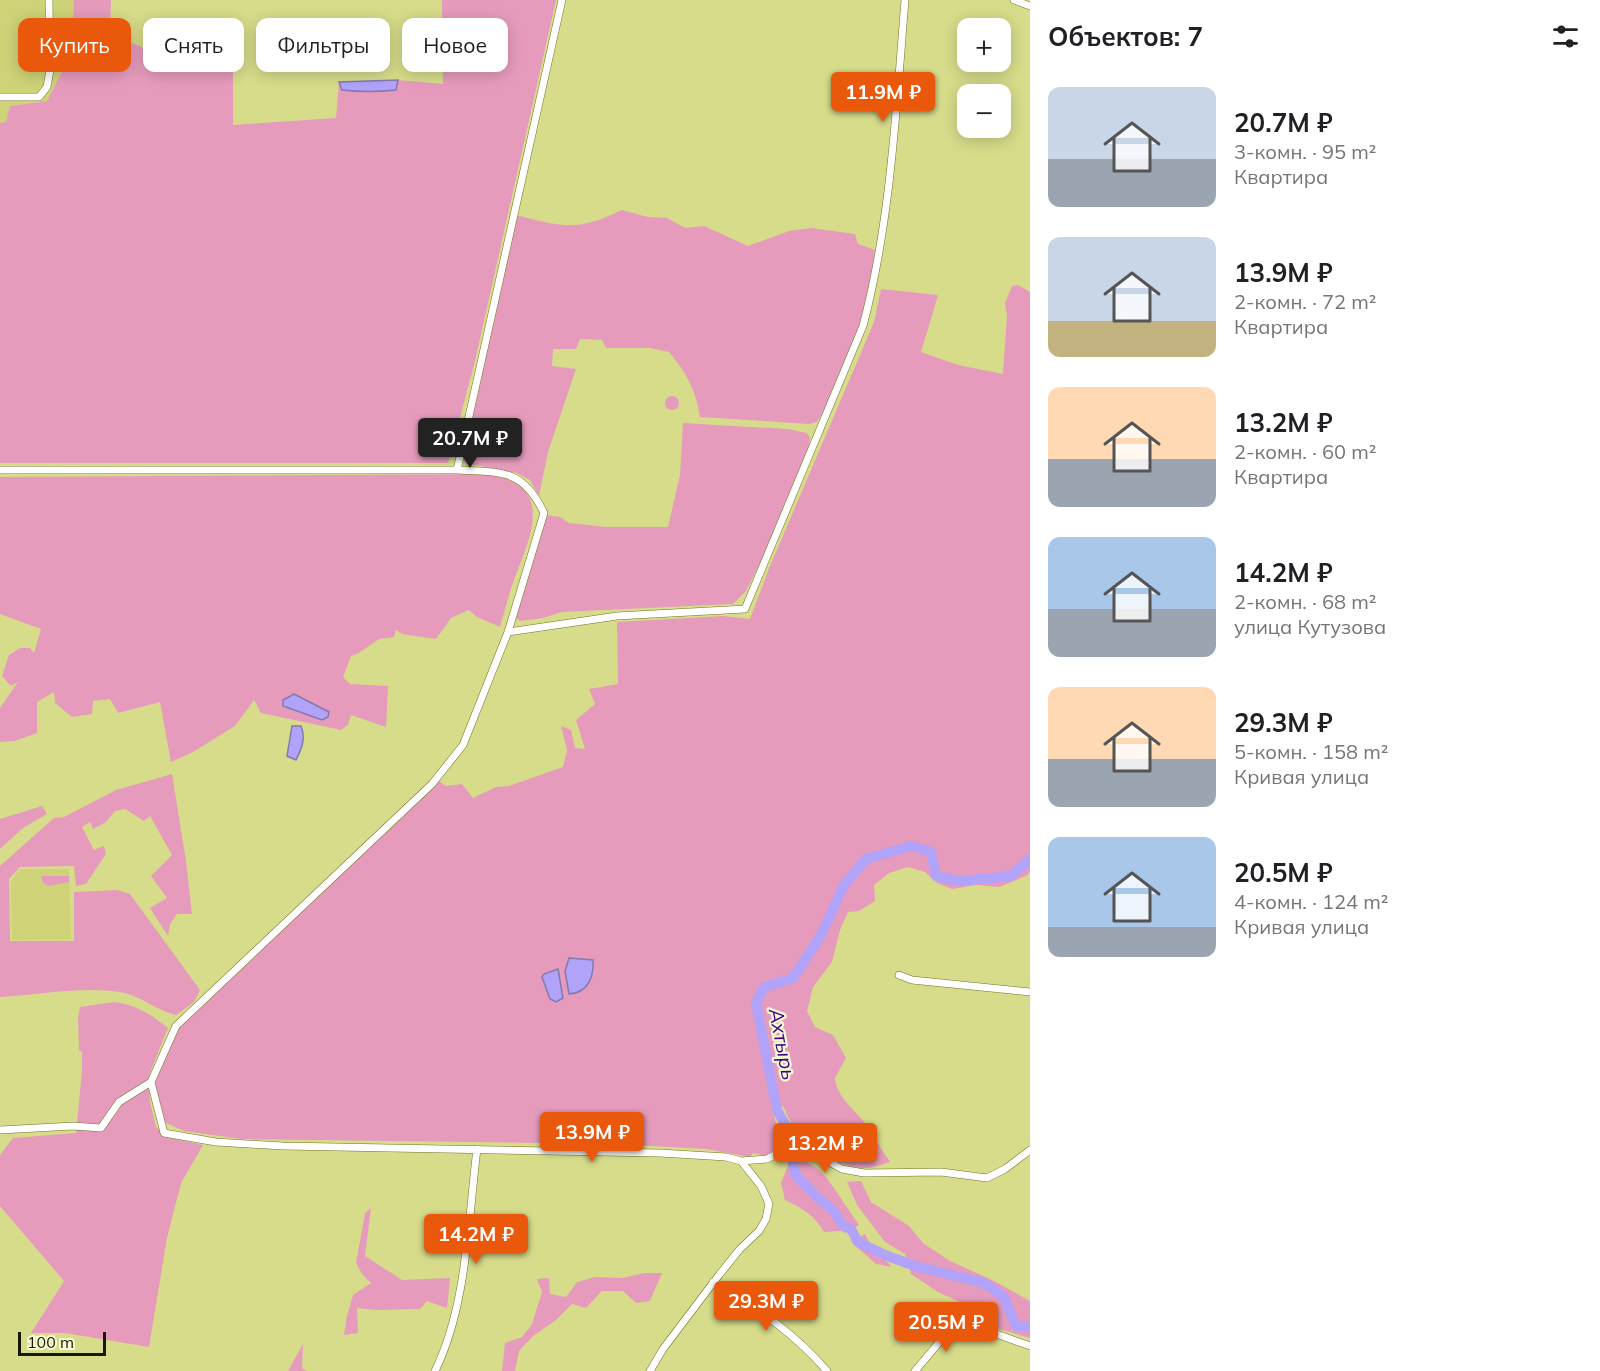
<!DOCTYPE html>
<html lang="ru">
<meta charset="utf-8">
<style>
body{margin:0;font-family:Mulish,sans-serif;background:#f2f2f2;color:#202124;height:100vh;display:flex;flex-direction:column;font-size:22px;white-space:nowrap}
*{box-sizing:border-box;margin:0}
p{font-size:20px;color:#757577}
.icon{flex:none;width:33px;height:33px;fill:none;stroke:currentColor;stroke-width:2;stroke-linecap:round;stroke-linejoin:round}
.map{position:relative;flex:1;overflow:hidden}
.drawer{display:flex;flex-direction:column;background:#fff;width:570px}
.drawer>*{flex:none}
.hud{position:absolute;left:18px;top:18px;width:570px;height:54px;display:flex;gap:12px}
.tools{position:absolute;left:957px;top:18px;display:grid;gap:12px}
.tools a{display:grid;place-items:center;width:54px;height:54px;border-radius:12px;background:#fff;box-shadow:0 3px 15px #0003;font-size:30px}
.scale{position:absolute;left:18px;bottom:15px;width:88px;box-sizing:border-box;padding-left:6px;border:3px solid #171800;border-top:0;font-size:16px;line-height:21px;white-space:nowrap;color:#171800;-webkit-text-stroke:4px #f6fad2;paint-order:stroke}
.price{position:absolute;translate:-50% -51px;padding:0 14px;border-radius:6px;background:#ea580c;color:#fff;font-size:20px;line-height:39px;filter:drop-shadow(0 2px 3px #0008)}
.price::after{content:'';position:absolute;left:50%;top:36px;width:18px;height:14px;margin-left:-9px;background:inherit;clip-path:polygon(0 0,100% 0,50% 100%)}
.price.selected{background:#222;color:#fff}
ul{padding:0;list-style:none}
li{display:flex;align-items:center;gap:18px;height:150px;padding:0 18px}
li span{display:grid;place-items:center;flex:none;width:168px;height:120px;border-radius:12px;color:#555}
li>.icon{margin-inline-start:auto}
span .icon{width:72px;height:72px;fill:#fffc;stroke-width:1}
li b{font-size:26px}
h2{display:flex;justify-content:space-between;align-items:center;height:72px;padding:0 18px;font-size:26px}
.pill{padding:0 21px;border-radius:12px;background:#fff;box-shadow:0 3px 15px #0003;font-size:21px;line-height:54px}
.pill.selected{background:#ea580c;color:#fff}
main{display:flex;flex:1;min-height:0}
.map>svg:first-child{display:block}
.built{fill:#ced378}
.green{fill:#e69bbd}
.water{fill:#b1a2fa;stroke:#8379af;stroke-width:1.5}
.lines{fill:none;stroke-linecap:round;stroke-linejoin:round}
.river{stroke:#b1a2fa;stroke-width:10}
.minor-casing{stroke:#71731f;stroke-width:8}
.minor{stroke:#fff;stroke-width:7}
.labels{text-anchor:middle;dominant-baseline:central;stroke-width:4.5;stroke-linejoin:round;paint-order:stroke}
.water-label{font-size:20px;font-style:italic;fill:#3e008b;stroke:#f6fad2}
</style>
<main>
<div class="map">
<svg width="1030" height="1371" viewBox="0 0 1030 1371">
<rect width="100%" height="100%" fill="#d7dc8a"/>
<!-- built -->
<path class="built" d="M0,0H74L73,26L65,28L64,68L47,101L10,106L6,123H0Z
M20,869H69L71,939L12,940L11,881Z"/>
<!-- green -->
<path class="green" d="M74,0H111L110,34L144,48V54L200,63L203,69L233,70V125L336,118L339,82L398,80L443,84L442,0H556L475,361L448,463H0V123L6,122L10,106L47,101L64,68L65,27L73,26Z
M622,210L648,217L667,218L685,228L704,226L748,246L789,231L811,228L855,234L858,244L875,250L869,296L858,329L825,409L817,422L809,424L700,417C696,390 686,372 669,352L650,348H606L602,340L580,339L576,349H553L552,366L576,369L548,452L539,496L530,480L517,473L465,463L462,459L516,215C564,227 576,232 622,210Z
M1018,285L1030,292V871L1028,875L999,887L976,885L952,889L937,883L925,872L908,867L889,873L874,885L875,901L859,911L848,912L840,930L832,962L813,987L807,1011L815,1027L833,1035L846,1058L835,1078C837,1097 852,1107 864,1122C873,1134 881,1149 890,1162C882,1164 871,1169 862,1168C840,1167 806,1145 794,1127C789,1121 787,1113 783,1106L774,1116L783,1144L766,1156L753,1153L750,1157L706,1149L616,1144L241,1139L184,1131L164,1122L154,1082L178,1027L439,781L446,786L462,784L473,798L496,787L509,786L563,767L567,750L561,726L571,730L575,748L585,749L576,720L595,704L589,689L618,684L617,622L723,616L750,619L768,571L874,322L881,289L938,295L921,352L958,365L1003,374L1007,315L1005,303L1012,286Z
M665 403a7 7 0 1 1 14 0a7 7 0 1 1-14 0Z
M683,423L788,429L807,433L810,438L808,453L765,553L746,591L733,604L562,612L543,618L520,621L515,617L546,515L560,517L569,523L607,527H668L680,475Z
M484,474C555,483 533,531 515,577C509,593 505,610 500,627L477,617L469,610L451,618L436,639L402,634L396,630L394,637L379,639L357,654L351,656L343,677L350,684L388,686L386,727L351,715L348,725L341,730L261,713L254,700L235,726L193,752L171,762L160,702L118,713L110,699L93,701L92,714L72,717L55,703L54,692L37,702V733L15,741L0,742V708L18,682L11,686L2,676L9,655L20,648H30L34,653L41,629L0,614V477Z
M172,774L186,861L192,914H177L170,924L168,936L150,908L167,898L151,876L172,855L150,816L144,821L125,809L115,811L106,822L93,829L90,822L82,827L94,850L104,846L106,854L86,884L76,886L74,866L20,867L9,879L10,941H74V892L117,890L130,894L200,990L194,1002L176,1015C157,1011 144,998 125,993C89,985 38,995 0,997V866L54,818L64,817L116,790Z
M42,806L47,814L23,828L0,849V819Z
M41,876H69V882L48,886L43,883Z
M114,1002C135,1004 152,1015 168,1028L149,1075L150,1102L156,1127L170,1138L203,1145L181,1183L167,1238L149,1347L65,1333H31L64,1281L0,1206V1155L13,1138L76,1133L82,1071V1052L79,1050L78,1018L80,1007Z
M802,1160L815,1167L827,1178L859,1225L845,1233L841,1231L824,1232C814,1215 802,1208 785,1200L781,1183L789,1163Z
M861,1181L871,1202L909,1226L923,1243L950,1261L992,1280L1030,1301V1338L979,1323L962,1303L938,1292L911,1274L905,1254L885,1242L857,1205L847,1182Z
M371,1208L365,1256L402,1280L450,1278L447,1308L427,1301L420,1309L375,1310L357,1308L358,1333L344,1335L347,1316L353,1295L371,1283L362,1274L356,1263L365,1213Z
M865,1234L869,1242L892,1267L876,1264L851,1242Z
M645,1273H662L650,1301L636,1303L623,1291H602L586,1308L572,1304L556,1320L533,1336L519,1351L515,1371H502L505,1343L522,1337L532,1324L542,1292L537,1279L549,1278L550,1294L566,1297L577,1282L595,1277L622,1278Z
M303,1344L302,1368L307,1371H288Z"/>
<!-- water -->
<path class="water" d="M398,80L396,90C378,92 360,92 342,90L339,82Z
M294,694L329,712L328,717L322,720L283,706V700Z
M292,726H301C306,738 302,748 296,760L287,756Z
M569,958L593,960C594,977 588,993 569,994L565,971Z
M558,969L563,998L556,1002L550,999L542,977L544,974Z"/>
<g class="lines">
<!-- river -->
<path class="river" d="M1030,859L1011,876L959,881L936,876L931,852L911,846L866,859L844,885L820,937L793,978L764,987L756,1003L777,1110L786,1126L795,1174L815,1195L835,1212L842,1225L851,1229L858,1242L885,1255L915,1266L984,1283L1004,1297L1016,1326H1030"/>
<!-- minor casing -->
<g class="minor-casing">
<path id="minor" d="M1014,0L1030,6
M0,97H39L47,87L50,70L49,0
M0,470H457L562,0
M457,470C502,472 523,469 544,513L508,632L463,745L432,784L176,1026L151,1082L164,1133L216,1142L283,1146L660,1153L726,1157L741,1161L761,1186L769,1204L766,1219L759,1231L740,1249L719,1275L663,1349L650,1371
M508,632L617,616L745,609L863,326C891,220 896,109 905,0
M899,975L912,980L1030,992
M0,1130L73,1126L101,1128L119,1102L151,1082
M741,1161L767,1159L789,1148H804L842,1169L864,1173L941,1172L987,1178L1005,1169L1030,1150
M713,1282C753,1303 798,1337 827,1371
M435,1371C467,1306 468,1221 477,1149
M915,1371L958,1320L1030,1346"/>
</g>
<!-- minor -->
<use href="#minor" class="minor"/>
</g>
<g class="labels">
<!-- water labels -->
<g class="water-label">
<text transform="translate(783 1044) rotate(79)">Ахтырь</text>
</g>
</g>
</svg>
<div class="tools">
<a>+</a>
<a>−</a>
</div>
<div class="scale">100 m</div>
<b class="price" style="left:883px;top:123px">11.9M ₽</b>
<b class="price selected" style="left:470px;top:469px">20.7M ₽</b>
<b class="price" style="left:592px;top:1163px">13.9M ₽</b>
<b class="price" style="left:825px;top:1174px">13.2M ₽</b>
<b class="price" style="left:476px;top:1265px">14.2M ₽</b>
<b class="price" style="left:766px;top:1332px">29.3M ₽</b>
<b class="price" style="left:946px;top:1353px">20.5M ₽</b>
<div class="hud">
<a class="pill selected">Купить</a>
<a class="pill">Снять</a>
<a class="pill">Фильтры</a>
<a class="pill">Новое</a>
</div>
</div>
<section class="drawer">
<h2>Объектов: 7<svg class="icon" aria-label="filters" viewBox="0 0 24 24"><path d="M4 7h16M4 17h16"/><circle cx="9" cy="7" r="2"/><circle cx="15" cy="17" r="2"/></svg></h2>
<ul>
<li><span style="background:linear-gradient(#c9d6e8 60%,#9aa5b1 0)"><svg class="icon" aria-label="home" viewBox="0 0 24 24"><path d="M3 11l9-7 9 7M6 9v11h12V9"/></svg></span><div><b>20.7M ₽</b><p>3-комн. · 95 m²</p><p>Квартира</p></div></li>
<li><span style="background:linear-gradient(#c9d6e8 70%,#c2b280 0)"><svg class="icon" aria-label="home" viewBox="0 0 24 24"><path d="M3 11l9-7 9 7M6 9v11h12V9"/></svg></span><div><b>13.9M ₽</b><p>2-комн. · 72 m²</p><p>Квартира</p></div></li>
<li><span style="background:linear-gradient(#ffd9b3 60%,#9aa5b1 0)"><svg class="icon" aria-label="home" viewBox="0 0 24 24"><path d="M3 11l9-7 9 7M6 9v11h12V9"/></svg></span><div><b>13.2M ₽</b><p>2-комн. · 60 m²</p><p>Квартира</p></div></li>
<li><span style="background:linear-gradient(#a9c7e8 60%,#9aa5b1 0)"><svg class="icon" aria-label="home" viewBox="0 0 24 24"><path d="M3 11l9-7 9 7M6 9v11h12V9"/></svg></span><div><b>14.2M ₽</b><p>2-комн. · 68 m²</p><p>улица Кутузова</p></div></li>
<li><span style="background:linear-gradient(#ffd9b3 60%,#9aa5b1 0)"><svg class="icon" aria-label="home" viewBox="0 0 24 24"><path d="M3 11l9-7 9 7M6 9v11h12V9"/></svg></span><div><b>29.3M ₽</b><p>5-комн. · 158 m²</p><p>Кривая улица</p></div></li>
<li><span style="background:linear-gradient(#a9c7e8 75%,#9aa5b1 0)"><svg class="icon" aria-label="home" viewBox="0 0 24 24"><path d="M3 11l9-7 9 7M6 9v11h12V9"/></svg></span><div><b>20.5M ₽</b><p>4-комн. · 124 m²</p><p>Кривая улица</p></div></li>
</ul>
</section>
</main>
